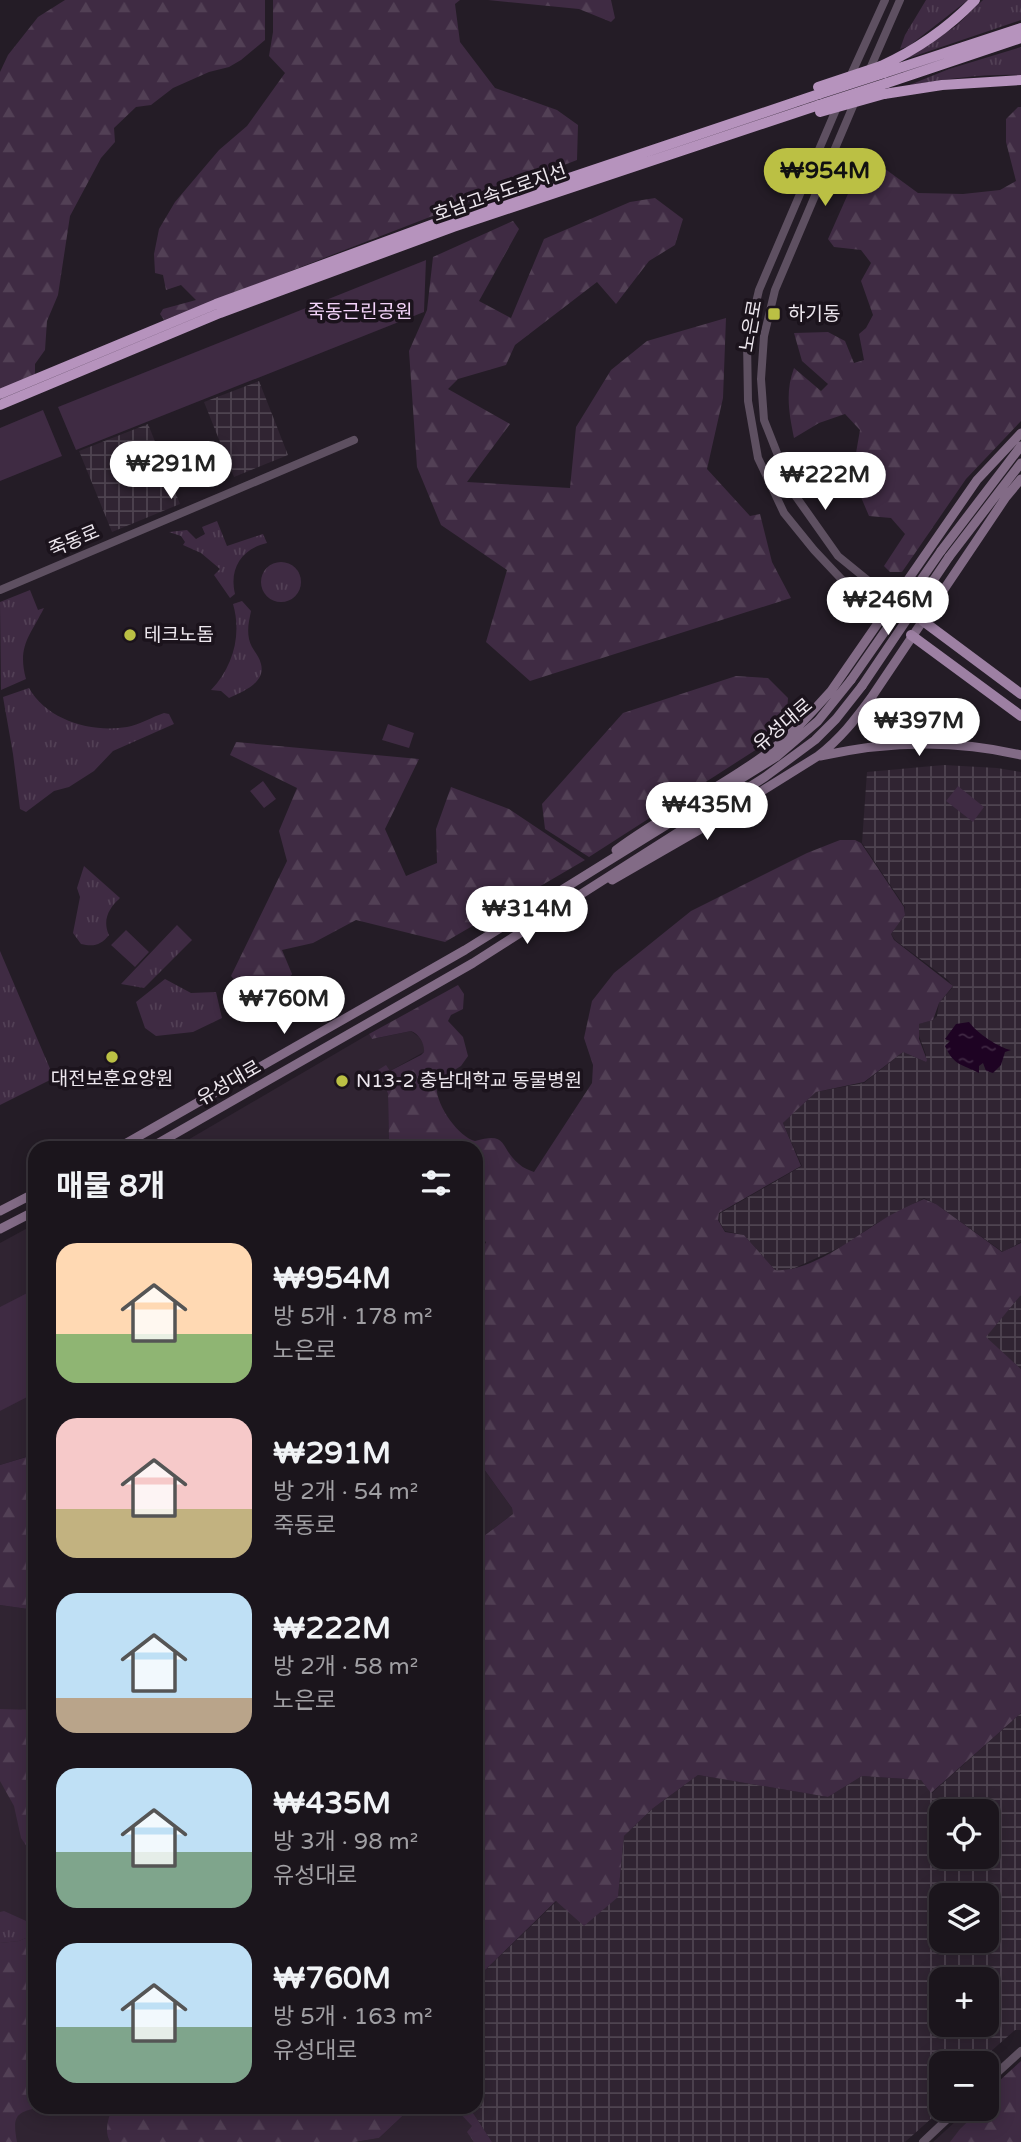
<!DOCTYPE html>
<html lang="ko">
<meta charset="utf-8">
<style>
body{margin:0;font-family:"Varela Round","Noto Sans KR",sans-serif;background:#241e25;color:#f1f3f6;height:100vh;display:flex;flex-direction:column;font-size:26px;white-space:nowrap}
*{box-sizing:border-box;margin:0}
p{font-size:23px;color:#a09fa3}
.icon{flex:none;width:38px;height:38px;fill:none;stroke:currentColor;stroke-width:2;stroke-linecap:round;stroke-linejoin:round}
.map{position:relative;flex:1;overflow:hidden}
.panel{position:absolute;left:28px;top:1141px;width:455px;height:973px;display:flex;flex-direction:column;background:#1b151c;border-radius:21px;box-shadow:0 4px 18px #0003,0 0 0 2px #39343b}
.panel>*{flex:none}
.fabs{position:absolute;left:929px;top:1799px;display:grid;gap:14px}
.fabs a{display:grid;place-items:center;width:70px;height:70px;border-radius:14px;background:#1b151c;box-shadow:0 4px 18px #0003,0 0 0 2px #39343b;font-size:35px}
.price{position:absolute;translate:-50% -60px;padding:0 16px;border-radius:24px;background:#fff;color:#222;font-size:23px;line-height:46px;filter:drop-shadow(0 2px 4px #0008)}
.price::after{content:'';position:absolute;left:50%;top:42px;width:21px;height:16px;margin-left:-10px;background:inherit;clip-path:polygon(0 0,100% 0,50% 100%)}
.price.current{background:#bbc044;color:#111}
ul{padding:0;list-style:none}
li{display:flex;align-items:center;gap:21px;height:175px;padding:0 28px}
li span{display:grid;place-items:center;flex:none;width:196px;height:140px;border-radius:21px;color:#555}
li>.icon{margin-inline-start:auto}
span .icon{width:84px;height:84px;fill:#fffc;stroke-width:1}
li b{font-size:30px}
h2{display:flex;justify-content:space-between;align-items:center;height:84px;padding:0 28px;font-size:30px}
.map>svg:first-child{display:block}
.built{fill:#302432}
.industrial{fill:url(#industrial-grid);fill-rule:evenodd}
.grass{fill:url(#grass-tufts)}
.forest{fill:url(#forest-firs)}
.green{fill:#3f2b43}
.water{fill:url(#water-ripples)}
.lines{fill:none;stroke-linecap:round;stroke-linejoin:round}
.tertiary{stroke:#5e5061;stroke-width:8}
.secondary{stroke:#826b86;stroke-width:9}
.primary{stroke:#9d80a3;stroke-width:10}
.motorway{stroke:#b693bd;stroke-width:10}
.secondary-bridge{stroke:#826b86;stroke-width:9}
.motorway-bridge{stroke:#b693bd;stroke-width:10}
.poi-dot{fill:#bbc044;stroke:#1b131c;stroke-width:2.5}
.labels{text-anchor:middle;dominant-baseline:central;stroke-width:7;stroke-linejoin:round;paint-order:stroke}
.street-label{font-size:19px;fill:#ede7ee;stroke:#1b131c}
.park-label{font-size:19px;fill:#f4d4fa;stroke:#1b131c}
.poi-label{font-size:19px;fill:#ede7ee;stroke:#1b131c;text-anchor:start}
</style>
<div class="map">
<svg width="1021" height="2142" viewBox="0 0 1021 2142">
<defs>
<pattern id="industrial-grid" width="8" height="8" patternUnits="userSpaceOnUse" patternTransform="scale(1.75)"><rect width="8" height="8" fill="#302432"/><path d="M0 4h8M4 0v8" fill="none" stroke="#4e4450"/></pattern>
<pattern id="grass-tufts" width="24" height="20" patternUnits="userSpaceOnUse" patternTransform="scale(1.75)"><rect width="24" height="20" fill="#3f2b43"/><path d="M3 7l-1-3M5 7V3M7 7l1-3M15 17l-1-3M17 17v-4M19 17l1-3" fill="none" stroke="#524055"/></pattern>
<pattern id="forest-firs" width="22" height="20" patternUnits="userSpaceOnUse" patternTransform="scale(1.75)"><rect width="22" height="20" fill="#3f2b43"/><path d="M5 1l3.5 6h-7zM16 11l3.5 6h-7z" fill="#524055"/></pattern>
<pattern id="water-ripples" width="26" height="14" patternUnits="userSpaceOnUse" patternTransform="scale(1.75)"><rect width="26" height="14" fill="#1e0323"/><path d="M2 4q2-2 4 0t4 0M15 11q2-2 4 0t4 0" fill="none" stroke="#3f2843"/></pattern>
</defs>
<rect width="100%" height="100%" fill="#241c26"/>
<!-- built -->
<path class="built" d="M411,1031L419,1037L425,1046L424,1052L390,1071L378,1070L388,1094L389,1148H174L369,1034L373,1039Z
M35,1224V1466V1458L32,1455L0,1465V1243Z
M476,1458L512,1508L513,1514L476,1542Z
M0,1605L35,1610V2107H113L107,2127L108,2138L110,2142H0Z
M987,2092L1021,2142H933L969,2109H987Z
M412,2107H469L492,2142H355L379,2138Z"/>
<!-- industrial -->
<path class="industrial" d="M259,381L288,455L234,477L204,402Z
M148,424L180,504L112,532L79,451Z
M944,765L997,768L1021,772V1242L1003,1252L936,1204L924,1198L875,1224L845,1245L788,1271L775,1270L744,1235L725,1231L718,1219L719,1214L802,1166L783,1123L816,1092L864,1083L903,1052L926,1062V1055L918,1033L919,1024L933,1020L937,1016L939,1003L953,987L948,980L895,940L891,934L905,915V907L862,843L867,772Z
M1021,1295V1369L985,1337Z
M1021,1713V2030H1015L981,2060V2063H942V2109L905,2142H492L469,2107H476V1979L557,1901L618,1897L624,1836L652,1809L698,1775L828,1797L862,1776L921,1780L932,1793ZM942,1811H987V1857H942ZM942,1895H987V1941H942ZM942,1979H987V2025H942Z"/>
<!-- grass -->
<path class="grass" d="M926,0H968L909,46L900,49L905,35Z
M983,0H1021V20L906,59L956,26Z
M1021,47V75C983,74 944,79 907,86L949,69Z
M217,521L227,546L263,534L267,543C241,549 229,569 235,594L230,598L214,575L220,569L201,553L183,545L185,542L181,536L169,532L187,530L196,539L205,534L202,527Z
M261 582a20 20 0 1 1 40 0a20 20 0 1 1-40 0Z
M30,590L38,610L44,608C30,636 17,646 26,679L1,690L0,602Z
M242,601L251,611C249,621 247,629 249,639C251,649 259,655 261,664C266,683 242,692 229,698L221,691L211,690C233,667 242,635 233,604Z
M29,688C47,720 91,733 127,727C139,725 152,717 164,713L169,714L174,724L113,751L94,771L69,787L54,791L26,812L20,809L13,754L3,697Z
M84,866L120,898C109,908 102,920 109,935C101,945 94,947 81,944L73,933L80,897L77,888Z
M177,925L192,940L144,988L121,984Z
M0,951L54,1078L0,1105Z
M165,979L191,993L216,992L222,1018L193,1032L156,1036L145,1028L136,1002Z
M4,1911L35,1925V1934L19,1941L0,1943V1912Z"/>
<!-- forest -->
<path class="forest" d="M65,0H265V40L241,60L229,67L209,72L173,88L151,105L136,107L114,128L115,142L101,158L70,216L58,295L47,321L45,350L35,364V375L0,390V72L8,55L38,17Z
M273,0H460L455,4L460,42L495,88L557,110L578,125L577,160L164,320L160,314L163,309L196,300L181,285L166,290L163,275L155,273L154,254L159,229L175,202L219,150L247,126L285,73L269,56L273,32Z
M488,0H611L615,18L611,22L579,9Z
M1018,107H1021V421L966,479L902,572H890L884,566L905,534L891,518L869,516L852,476L860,430L845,414L819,423L794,438C789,413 785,392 794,368L821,391L828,384L802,361L794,333L828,332L845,341L854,363L864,360L859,334L866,328L873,315L861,281L871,263L861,250L834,247L828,239L863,160L877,163L918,193L963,194L1000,190L1016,181L1006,142V119Z
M655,198L683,219L675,245L649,261L616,304L597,282L515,345L506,365L458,379L448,389L510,424L467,482L570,488L576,427L611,370L647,341L726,318L723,398L707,469L750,516L760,514L772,562L791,598L530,681L486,642L507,570L441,525L417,467L409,351L427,310L433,257L513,221L519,229L479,301L511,318L544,239L630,202Z
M736,676L768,678L788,698L786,727L754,751L589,857L545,829L542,804L623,713Z
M236,742L419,759L385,829L406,876L437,863L436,829L451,787L509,809L585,860L445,942L356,920L313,943L282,950L292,974L273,1001L258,1006L231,976L287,861L279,831L297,788L230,755Z
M840,840H855L861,843L904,907L905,915L891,934L894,940L953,986L939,1003L933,1020L919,1024V1039L927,1060L926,1062L903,1052L864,1082L816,1092L783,1123L801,1166L719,1213L718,1220L725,1232L744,1235L775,1270C808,1273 849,1241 876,1224C891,1214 907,1206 924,1199L936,1204L1002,1252L1021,1243V1295L986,1337L1021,1369V1713L931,1793L921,1780L862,1776L828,1797L698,1775L652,1809L624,1836L618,1897L584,1926L556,1901L476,1979V1542L513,1514L512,1508L476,1458V1248L486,1243L476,1220L479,1206L476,1200V1148H389L388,1094L378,1070L386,1065L390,1071L421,1055L424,1052C425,1044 419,1034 411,1031L372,1039L369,1034L458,985L464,994L463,1009L451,1015L448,1021L463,1037L468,1056L461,1066L438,1080C430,1097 457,1137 475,1141C509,1131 499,1148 519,1164C523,1168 529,1170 534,1172L592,1083L593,1065L584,1038L592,1001L614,973L691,911L807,853Z
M33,1455L35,1458V1610L0,1605V1465Z
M0,1709L35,1710V1852L30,1851L21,1838L14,1806L0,1781Z
M35,1934V2107H42C16,2112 12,2115 17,2142H0V1943L19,1941Z
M1021,2061V2142H950L960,2129L981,2109H987V2104L993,2098L987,2092Z
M113,2107H412L379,2138L355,2142H110C104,2132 108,2118 113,2107Z
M460,2107H469L492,2142H474L467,2132L472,2126L457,2110Z"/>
<!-- green -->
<path class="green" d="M426,260L424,312L76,450L58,407Z
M43,410L62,456L0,481V428Z
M388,724L414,733L409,748L382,740Z
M263,781L276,799L264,808L250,791Z
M958,786L984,807L973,822L946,801Z
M126,930L149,952L135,967L111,945Z
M35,1289V1393L0,1411V1307Z"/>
<!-- water -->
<path class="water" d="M969,1022C977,1033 999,1048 1011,1050L1005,1052L1001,1065L993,1073L986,1071L983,1063L979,1066V1073C962,1064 954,1066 945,1046L950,1041L945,1039L956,1024Z"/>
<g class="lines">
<!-- tertiary -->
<path class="tertiary" d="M869,71L900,0
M850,77L885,0
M856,99L775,290L764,336L761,379L764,420L792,491L838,556L892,600
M838,105L759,290L747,341L748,401L758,458L784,513L814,550L846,584L882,615
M0,590L354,440
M987,2082L1021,2051
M923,2142L958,2109"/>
<!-- secondary -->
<path class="secondary" d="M941,551L1021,446
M949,557L1021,463
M892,600L923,621
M820,756C887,741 954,739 1021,755
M616,850C665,813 722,788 770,751C793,734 812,712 831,691L977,480L1021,433
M612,880L704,827L818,756C840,739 855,720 871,698L1006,497L1021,479
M118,1148L465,950L776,757L818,721L851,680
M150,1148L473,963L765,777L815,740L836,719L862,686
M0,1211L35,1193
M0,1229L35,1211"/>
<!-- primary -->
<path class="primary" d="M923,621L1021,694
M911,635L1021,716"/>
<!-- motorway -->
<path class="motorway" d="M881,66C916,50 948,28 975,0
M884,73L1021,28
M887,83L1021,38
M884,94L942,85L1021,80
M0,394L216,304L450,218L819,94
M0,405L220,313L453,227L819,105"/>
<!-- secondary-bridge -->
<path class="secondary-bridge" d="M851,680L941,551
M862,686L949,557"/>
<!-- motorway-bridge -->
<path class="motorway-bridge" d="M818,87L881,66
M819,94L884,73
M819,105L887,83
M820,112L884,94"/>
</g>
<!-- markers -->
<g class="poi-dot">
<rect x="767" y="307" width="14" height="14" rx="3.5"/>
<circle cx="130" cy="635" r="7"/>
<circle cx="112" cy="1057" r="7"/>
<circle cx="342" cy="1081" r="7"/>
</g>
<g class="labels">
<!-- street labels -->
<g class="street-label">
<text transform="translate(500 193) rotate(-19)">호남고속도로지선</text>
<text transform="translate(751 326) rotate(-80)">노은로</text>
<text transform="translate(74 541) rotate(-23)">죽동로</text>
<text transform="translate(783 725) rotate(-40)">유성대로</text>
<text transform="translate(229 1083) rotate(-30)">유성대로</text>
</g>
<!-- park labels -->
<g class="park-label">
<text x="360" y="312">죽동근린공원</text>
</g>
<!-- poi labels -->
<g class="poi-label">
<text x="788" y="314">하기동</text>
<text x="144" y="635">테크노돔</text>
<text x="112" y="1079" text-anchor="middle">대전보훈요양원</text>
<text x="356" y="1081">N13-2 충남대학교 동물병원</text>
</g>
</g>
</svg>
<div class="fabs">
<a><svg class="icon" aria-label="locate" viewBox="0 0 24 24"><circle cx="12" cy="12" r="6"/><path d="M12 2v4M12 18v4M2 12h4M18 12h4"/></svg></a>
<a><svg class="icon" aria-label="layers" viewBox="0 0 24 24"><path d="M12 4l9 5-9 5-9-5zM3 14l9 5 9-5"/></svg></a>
<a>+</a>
<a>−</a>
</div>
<b class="price current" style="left:825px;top:208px">₩954M</b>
<b class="price" style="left:171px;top:501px">₩291M</b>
<b class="price" style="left:825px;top:512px">₩222M</b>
<b class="price" style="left:888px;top:637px">₩246M</b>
<b class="price" style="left:919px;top:758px">₩397M</b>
<b class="price" style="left:707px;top:842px">₩435M</b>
<b class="price" style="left:527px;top:946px">₩314M</b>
<b class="price" style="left:284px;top:1036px">₩760M</b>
<section class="panel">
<h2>매물 8개<svg class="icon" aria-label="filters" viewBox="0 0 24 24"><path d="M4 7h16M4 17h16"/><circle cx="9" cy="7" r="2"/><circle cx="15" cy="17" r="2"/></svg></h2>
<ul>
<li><span style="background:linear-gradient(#ffd9b3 65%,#8fb573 0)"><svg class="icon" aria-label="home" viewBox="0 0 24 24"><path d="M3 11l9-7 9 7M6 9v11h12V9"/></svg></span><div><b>₩954M</b><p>방 5개 · 178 m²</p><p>노은로</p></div></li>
<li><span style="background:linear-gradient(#f6c9c9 65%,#c2b280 0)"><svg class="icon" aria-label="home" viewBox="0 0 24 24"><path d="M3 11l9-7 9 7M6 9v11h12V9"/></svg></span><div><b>₩291M</b><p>방 2개 · 54 m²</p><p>죽동로</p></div></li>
<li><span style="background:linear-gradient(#bfe0f5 75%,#b9a48a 0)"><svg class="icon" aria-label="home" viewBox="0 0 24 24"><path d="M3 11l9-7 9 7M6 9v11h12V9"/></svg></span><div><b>₩222M</b><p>방 2개 · 58 m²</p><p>노은로</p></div></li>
<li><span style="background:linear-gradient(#bfe0f5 60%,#7fa58c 0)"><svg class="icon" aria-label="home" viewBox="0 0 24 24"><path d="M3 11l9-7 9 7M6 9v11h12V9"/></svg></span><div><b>₩435M</b><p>방 3개 · 98 m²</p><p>유성대로</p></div></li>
<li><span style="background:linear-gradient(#bfe0f5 60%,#7fa58c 0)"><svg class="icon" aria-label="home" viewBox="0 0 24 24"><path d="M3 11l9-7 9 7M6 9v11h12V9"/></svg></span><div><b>₩760M</b><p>방 5개 · 163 m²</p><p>유성대로</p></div></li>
</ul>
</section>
</div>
